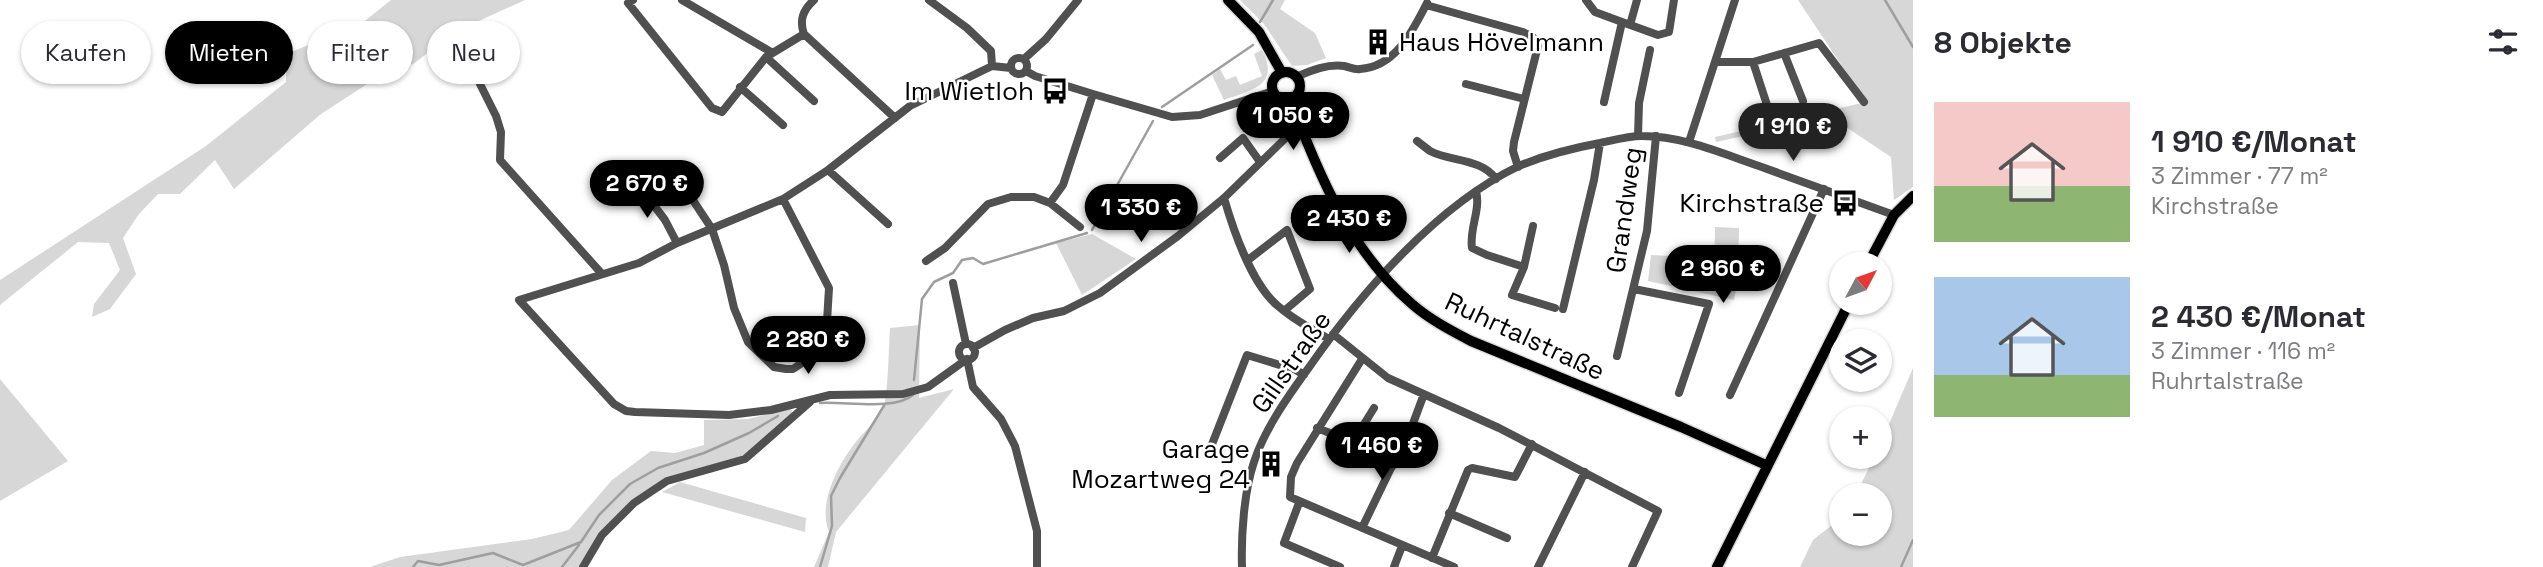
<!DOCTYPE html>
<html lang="de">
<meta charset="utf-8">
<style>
body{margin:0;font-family:"Space Grotesk",sans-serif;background:#f2f2f3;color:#2b2b33;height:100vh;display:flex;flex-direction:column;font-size:26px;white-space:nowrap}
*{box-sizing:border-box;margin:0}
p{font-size:23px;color:#7c7c81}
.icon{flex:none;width:38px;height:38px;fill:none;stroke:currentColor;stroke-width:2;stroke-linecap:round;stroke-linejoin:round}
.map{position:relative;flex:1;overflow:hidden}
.details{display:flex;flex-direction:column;background:#fff;width:630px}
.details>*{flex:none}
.banner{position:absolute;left:21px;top:21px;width:665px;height:63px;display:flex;gap:14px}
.needle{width:46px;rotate:49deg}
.buttons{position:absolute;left:1829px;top:252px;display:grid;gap:14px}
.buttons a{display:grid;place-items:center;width:63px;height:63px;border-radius:50%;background:#fff;box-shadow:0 2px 5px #0004;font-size:35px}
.price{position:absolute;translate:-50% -60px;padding:0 16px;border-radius:24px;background:#000;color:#fff;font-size:23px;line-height:46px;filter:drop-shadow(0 2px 4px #0008)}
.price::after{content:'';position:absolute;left:50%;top:42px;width:21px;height:16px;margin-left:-10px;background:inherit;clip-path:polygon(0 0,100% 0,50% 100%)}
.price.selected{background:#222;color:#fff}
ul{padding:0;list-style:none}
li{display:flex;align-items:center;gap:21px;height:175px;padding:0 21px}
li span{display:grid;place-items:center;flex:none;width:196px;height:140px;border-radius:0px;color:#555}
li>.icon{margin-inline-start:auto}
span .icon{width:84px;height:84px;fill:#fffc;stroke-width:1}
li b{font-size:30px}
h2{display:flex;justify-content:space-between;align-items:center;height:84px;padding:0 21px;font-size:30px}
.tag{padding:0 24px;border-radius:32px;background:#fff;box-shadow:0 2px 5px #0004;font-size:24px;line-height:63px}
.tag.selected{background:#000;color:#fff}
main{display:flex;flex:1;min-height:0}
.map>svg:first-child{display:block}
.green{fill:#d7d7d7}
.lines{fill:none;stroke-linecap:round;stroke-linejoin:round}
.stream{stroke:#9e9e9e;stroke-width:2.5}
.major-casing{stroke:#dbdbdb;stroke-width:13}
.minor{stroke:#505050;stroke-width:8}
.major{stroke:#000;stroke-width:10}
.labels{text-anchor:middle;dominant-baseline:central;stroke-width:5;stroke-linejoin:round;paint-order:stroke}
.poi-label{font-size:26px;fill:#000;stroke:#fff;text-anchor:end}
.street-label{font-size:26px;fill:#000;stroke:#fff}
</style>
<main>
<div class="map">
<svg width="1913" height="567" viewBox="0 0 1913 567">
<rect width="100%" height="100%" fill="#fff"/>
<!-- green -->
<path class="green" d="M391,0H525L457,31L413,64L381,75L321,114L234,189L215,160L180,194H158L139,214L123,238L136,274L110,309L92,317L94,304L120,270L109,243L78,242L0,305V280L206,146L286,82V54L361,24Z
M1240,0H1285L1280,9L1315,33L1326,58L1307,65L1292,66L1264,24Z
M1798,0H1913V187L1894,200L1891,157L1843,125L1835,116L1716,142L1715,137L1866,102Z
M1262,50C1281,86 1250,90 1224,100L1212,75L1220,69L1226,80L1236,76L1240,85L1262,76L1254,54Z
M1715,227L1739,228L1738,277L1714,276Z
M1092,234L1136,259L1082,295L1056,243Z
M1651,255L1709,258L1707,277L1738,280L1734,300L1648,281Z
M920,325L919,398L954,389L836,532L828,567H814L829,532C818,505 836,469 852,447C861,434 876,422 883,409C888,398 889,343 890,328Z
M1913,368V567H1800L1813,540L1841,518V534H1880V495H1856L1874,457H1880V445Z
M0,379L68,461L0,501Z
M791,408L793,415L744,456L665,478L633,502L579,567H370L400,557L532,539L569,530L612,480L651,451L675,453L704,445V420L748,419Z
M680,482L806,518L805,532L662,492Z"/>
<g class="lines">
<!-- stream -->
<path class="stream" d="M1885,0L1913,47
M1260,22L1273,0
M1162,107L1253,45
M1092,230L1153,121
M914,380L922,299L934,282L953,273L962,260L973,258L983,264L1087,233
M820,403C845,401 894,411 913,395
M413,567L418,561L439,565L493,553L523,565L581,542L599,515L630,484L658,468L704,453L749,433L778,416
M562,567L579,545
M820,567L832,526L831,496L840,478L885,404
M1901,567L1913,540"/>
<!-- major casing -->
<g class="major-casing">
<path id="major" d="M1228,0L1259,32L1282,73
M1272 86a14 14 0 1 1 28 0a14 14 0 1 1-28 0Z
M1290,99C1318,173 1350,251 1412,304C1429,319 1450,330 1471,341L1681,427L1766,465
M1868,264L1894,215L1913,196
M1717,567L1849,303"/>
</g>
<!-- minor -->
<path class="minor" d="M633,0L628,3L712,108L722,112L766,57L804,34
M682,0L771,52
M814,0C803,10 799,20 804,34L895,118
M929,0L967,28L991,51L992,66
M1586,0L1595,12L1622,22L1658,35L1669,32L1674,0
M1426,5L1523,32L1533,37L1538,46L1514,142L1513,151L1518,167
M1630,25L1637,0
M1784,53L1803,101
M766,57L814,101
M1011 66a8 8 0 1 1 16 0a8 8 0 1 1-16 0Z
M1024,59L1046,39L1078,0
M1716,62H1753L1819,43L1864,102
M1753,62L1768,108
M1011,68L992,66L910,106L828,170L783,199L677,243L639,263L519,300L614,404L626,411L635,412L729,415L771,410L830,395L903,394L928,387L967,359L973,387L1001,419L1015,446L1037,531V567
M1026,71L1035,76L1093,94L1172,117L1200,115L1273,91
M1296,77C1312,70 1327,64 1344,66C1349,67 1355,70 1360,69C1396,67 1413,30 1427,3
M478,80L496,116L501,132L500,160L602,274
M1466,84L1524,99
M740,87L783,125
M1604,102L1622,22
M1638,136L1639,103L1650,50
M1417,141C1421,144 1426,148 1430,151C1451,162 1481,158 1496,179
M1689,142L1735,0
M1220,158L1243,138L1260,162
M828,170L888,224
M677,176L712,229L724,265L734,308L748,342L774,367L786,369H793L823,349L826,338L829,288L783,199
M637,183L665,220L677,243
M1476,191C1481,210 1469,229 1472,248L1487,255L1524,267L1512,295L1555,308
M1224,198C1233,229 1252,285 1278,306C1293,319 1311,329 1329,339
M1050,203L1063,185L1093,94
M1248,260L1287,230L1310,289L1284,311
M926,261L945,248L988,204L1011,197H1034L1050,203L1080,227
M1524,267L1533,226
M953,283L966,344
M1634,289L1709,304L1679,393
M1563,309L1594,180L1600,143
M1333,334L1388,378L1499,428L1658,511L1632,567
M959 352a8 8 0 1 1 16 0a8 8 0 1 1-16 0Z
M973,348L1005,330L1033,318L1064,311L1100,293L1178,236L1224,198L1299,125
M1617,356L1647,231L1656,136
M1362,359L1297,463L1291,477L1290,497L1454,567
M1730,395L1824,189
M1374,408L1353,442L1390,470L1405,445L1424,394
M1317,428L1353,442
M1209,452L1247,355L1296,370L1304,375
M1299,503L1284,543L1340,567
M1449,513L1507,538
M1362,528L1390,470
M1432,558L1468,470L1472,468L1515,477L1532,444
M583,567L602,535L634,503L667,481L745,459L810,402
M1242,567C1241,536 1244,491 1254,462C1265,428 1289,395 1310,366C1361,293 1437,205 1519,166C1545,155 1573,148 1600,143C1614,140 1628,136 1642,136C1683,136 1721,153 1759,166C1804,182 1849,199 1894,215
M1394,567L1402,546
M1538,567L1585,472"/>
<!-- major -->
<use href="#major" class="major"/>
</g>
<!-- icons -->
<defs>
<g id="building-bare" transform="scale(2.1)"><path d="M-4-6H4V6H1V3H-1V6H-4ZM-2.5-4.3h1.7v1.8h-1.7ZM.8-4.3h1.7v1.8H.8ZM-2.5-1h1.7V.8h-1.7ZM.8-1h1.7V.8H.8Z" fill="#000" stroke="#fff" stroke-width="2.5" paint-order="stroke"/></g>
<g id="bus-bare" transform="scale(2.1)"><path d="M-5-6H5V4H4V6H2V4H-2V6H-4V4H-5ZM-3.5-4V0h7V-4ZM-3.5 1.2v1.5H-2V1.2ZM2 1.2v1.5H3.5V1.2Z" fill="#000" stroke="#fff" stroke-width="2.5" paint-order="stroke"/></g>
</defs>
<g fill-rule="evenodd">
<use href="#building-bare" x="1378" y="42"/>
<use href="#bus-bare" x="1055" y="91"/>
<use href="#bus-bare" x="1845" y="203"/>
<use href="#building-bare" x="1271" y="464"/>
</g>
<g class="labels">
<!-- poi labels -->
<g class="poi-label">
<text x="1399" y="42" text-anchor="start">Haus Hövelmann</text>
<text x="1034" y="91">Im Wietloh</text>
<text x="1824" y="203">Kirchstraße</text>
<text x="1250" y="449">Garage<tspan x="1250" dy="30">Mozartweg 24</tspan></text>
</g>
<!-- street labels -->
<g class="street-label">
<text transform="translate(1624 210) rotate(-82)">Grandweg</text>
<text transform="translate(1525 336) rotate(25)">Ruhrtalstraße</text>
<text transform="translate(1291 362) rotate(-55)">Gillstraße</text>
</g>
</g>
</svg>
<div class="buttons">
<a><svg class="needle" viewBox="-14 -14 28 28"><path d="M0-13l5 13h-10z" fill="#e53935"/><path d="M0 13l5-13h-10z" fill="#7c7c81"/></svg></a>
<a><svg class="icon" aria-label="layers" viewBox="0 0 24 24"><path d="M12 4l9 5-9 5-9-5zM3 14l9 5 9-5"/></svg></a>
<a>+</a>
<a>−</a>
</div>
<b class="price" style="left:1293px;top:152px">1 050 €</b>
<b class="price selected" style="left:1793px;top:163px">1 910 €</b>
<b class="price" style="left:647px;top:220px">2 670 €</b>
<b class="price" style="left:1141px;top:244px">1 330 €</b>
<b class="price" style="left:1349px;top:255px">2 430 €</b>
<b class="price" style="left:1723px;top:305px">2 960 €</b>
<b class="price" style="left:808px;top:376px">2 280 €</b>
<b class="price" style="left:1382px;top:482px">1 460 €</b>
<div class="banner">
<a class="tag">Kaufen</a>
<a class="tag selected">Mieten</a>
<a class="tag">Filter</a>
<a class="tag">Neu</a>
</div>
</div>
<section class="details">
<h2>8 Objekte<svg class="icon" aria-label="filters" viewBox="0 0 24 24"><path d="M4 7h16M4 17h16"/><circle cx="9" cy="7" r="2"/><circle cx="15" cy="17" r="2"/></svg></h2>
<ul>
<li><span style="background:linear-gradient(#f6c9c9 60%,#8fb573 0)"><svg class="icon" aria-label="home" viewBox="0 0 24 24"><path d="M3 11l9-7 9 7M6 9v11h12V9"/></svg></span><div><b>1 910 €/Monat</b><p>3 Zimmer · 77 m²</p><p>Kirchstraße</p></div></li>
<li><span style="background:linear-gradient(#a9c7e8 70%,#8fb573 0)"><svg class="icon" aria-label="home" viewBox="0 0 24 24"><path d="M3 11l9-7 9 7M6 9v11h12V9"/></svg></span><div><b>2 430 €/Monat</b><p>3 Zimmer · 116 m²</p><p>Ruhrtalstraße</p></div></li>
</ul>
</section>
</main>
